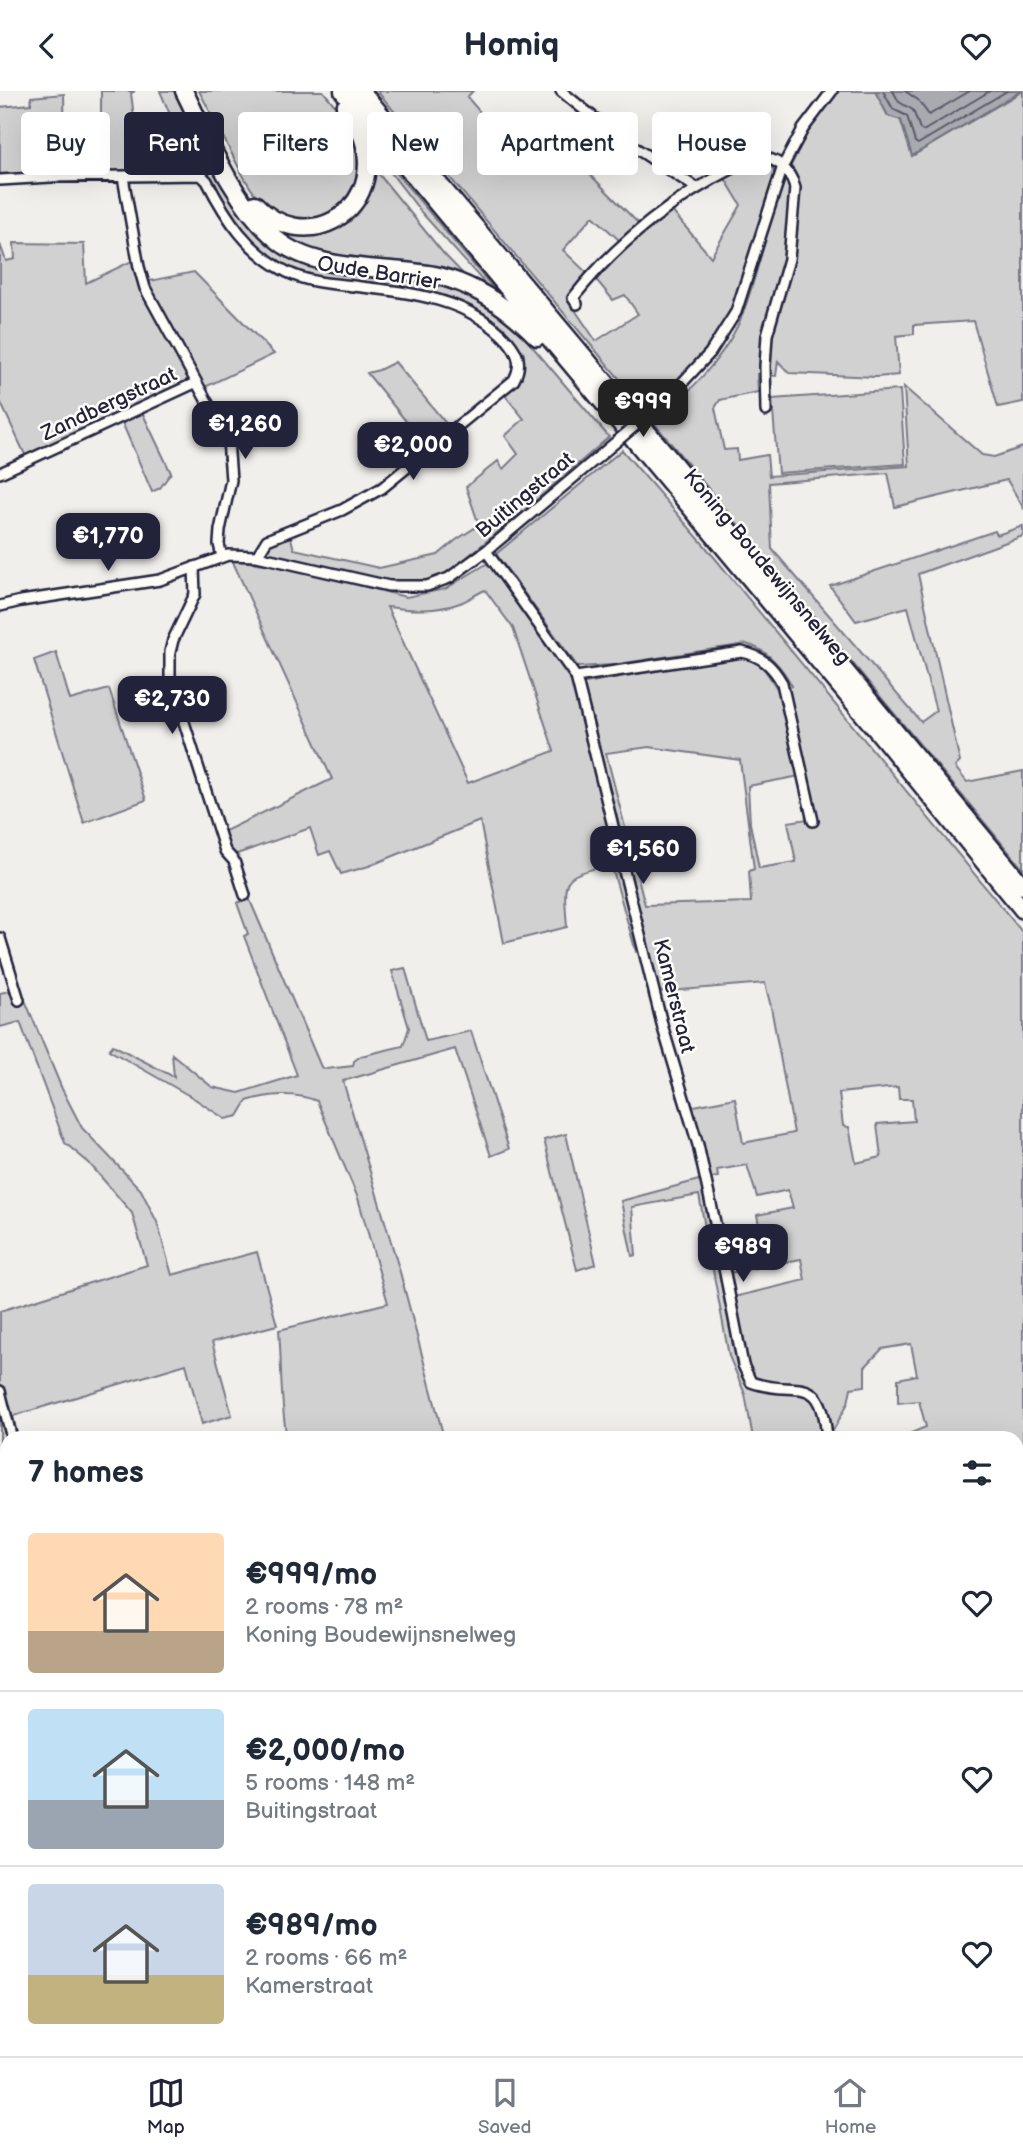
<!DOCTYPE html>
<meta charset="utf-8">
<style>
body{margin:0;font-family:"Balsamiq Sans",sans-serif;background:#f2f2f3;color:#1f2937;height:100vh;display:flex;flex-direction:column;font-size:26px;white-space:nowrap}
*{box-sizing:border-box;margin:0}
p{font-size:23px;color:#747a83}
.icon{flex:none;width:38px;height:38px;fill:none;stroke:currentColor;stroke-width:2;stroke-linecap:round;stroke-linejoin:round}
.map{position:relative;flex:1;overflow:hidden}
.sheet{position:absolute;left:0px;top:1340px;width:1024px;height:625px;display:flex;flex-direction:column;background:#fff;border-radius:21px 21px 0 0;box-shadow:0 7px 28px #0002}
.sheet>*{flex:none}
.guide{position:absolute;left:21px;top:21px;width:982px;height:63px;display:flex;gap:14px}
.price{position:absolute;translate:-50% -60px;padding:0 16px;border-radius:14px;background:#22223b;color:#fff;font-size:23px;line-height:46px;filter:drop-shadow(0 2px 4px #0008)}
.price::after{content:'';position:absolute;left:50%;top:42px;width:21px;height:16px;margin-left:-10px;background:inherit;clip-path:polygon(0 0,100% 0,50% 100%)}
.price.active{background:#222;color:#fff}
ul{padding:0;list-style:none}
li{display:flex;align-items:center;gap:21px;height:175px;padding:0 28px}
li+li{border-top:2px solid #e0e1e3}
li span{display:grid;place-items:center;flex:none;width:196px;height:140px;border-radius:7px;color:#555}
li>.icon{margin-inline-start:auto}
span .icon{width:84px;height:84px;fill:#fffc;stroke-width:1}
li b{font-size:30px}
h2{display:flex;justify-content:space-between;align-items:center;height:84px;padding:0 28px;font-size:30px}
.pill{padding:0 24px;border-radius:7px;background:#fff;box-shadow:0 7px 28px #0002;font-size:24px;line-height:63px}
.pill.active{background:#22223b;color:#fff}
header{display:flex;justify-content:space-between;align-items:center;height:91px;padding:0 28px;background:#fff;font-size:32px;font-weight:800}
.tab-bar{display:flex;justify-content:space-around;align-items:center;height:98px;border-top:2px solid #e0e1e3;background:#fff;font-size:19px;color:#747a83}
.tab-bar a{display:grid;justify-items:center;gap:4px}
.tab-bar .active{color:#22223b}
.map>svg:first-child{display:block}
.green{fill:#d2d1d1;stroke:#7a7a86;stroke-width:2;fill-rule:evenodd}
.water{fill:#a9a9b0;stroke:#737381;stroke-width:2}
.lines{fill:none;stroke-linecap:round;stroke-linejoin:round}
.shore{stroke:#58586a;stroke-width:2}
.stream{stroke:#737381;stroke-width:2.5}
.minor-casing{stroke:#22223b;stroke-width:14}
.motorway-casing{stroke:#22223b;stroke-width:21}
.minor{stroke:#fdfcf7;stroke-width:9}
.motorway{stroke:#fdfcf7;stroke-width:16}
.minor-bridge-casing{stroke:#22223b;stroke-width:14;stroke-linecap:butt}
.minor-bridge{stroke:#fdfcf7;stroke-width:9}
.labels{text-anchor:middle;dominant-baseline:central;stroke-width:5;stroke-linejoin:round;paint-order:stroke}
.street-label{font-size:21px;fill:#22223b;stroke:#fdfcf7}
</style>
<header><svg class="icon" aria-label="back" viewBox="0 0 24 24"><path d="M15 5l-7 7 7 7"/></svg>Homiq<svg class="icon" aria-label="heart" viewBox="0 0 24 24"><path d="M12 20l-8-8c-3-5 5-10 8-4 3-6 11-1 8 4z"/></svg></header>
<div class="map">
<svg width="1023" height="1965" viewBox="0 0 1023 1965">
<rect width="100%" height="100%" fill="#f0efec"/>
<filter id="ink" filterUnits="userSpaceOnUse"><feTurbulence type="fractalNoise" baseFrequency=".0143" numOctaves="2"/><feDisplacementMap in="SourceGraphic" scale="14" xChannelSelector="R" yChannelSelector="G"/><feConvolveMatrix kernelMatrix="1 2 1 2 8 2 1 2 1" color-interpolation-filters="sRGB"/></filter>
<g filter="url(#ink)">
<!-- green -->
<path class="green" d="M101,0H135L131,2L141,82L92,83C80,77 76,63 72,52L101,49Z
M160,0H176L242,121L261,144L280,159L387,186L436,193L474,207L515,235L609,346L519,424L445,484L423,491L382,489L269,462L267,458L270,453L290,444L294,458L379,477L438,464L456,449L479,434L466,396L498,370L503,378L518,363L505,345L524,328L504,303C520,292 525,283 524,263C509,237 477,218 449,208C400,201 293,194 260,158C250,148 239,137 232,126C223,111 218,92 204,80H194Z
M199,0H323C337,16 353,38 358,60C371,122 301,154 259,108C248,96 241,81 234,67C222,44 211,22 199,0Z
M377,0H473L467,6L492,35L500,30L521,55L545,34L554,47L640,134L620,150L593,125L563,159L588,183L567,207L596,250L638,223L625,204L613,209L594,186L630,151L671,119L711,166L741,114L724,86L755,70H766L773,78L774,85C751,150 741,230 689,280C675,293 659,305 644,317Z
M839,0H875L888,25L900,28L912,65L1023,0V311L998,316L973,230L914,234V243L896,245L899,284L876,286L789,282L778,270L776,285L757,283L758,301L720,309L715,317L724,359L737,358L738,369L767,364L769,385L909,375L904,296L982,364L994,366L1023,356V416L1007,389L895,416L888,382L769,392L772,458L921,631L936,620L908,516L856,530L830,495L995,440L997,444L1023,435V445L918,483L960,671L955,676L967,691L1023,680V778L654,332C686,304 719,273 738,234C749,210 755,184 763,158C779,100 797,45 839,0Z
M64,3C65,34 62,50 74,81L0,85V16L31,13V6Z
M377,59L498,203L497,206L422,122L375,61Z
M373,76L443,162L468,188L341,168L299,157L269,132L309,143L335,137L348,129L361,114Z
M14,152L84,153L86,192L136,168L189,284L187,291L27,368L0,310V153L6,170L15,168Z
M194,181L274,263L201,298L145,191Z
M395,271L449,336L426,355L367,282L379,279Z
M900,299L905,373L778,382L772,308Z
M142,321L171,382L160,397L152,401L121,329Z
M622,359L705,455L1023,842V1461L1019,1463L1017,1348L913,1347L911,1342L926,1336L919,1310L898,1312V1288L917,1284L911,1253L882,1258L865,1276V1295L851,1297L848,1312L834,1338L830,1336L825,1310L815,1300L753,1289L755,1298C775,1299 807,1294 818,1314C823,1323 822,1338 823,1347H753L745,1303L729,1265L699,1104L632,1116L636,1164L632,1165L621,1110L710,1086L689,1016L735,1007L743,1052L794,1042L771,916L765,892L658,901L646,858L636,861L611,773C561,787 563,782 567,836L504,852L480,730L369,775L341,783L330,760L319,764L310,737L234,764L227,755L223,741L332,688L232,469L281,475L406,506L445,498L488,472L575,594L705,571L744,566L752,567L761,573L778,599L792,595C783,577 767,558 746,553L612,574L578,576L496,463ZM485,499L513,537L554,660L468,692L387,516C410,519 436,521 460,512C468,509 476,503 485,499ZM649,656L740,669L754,778L749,780L751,811L645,814L606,662ZM800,685L808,728L788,731L796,771L759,777L750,732L748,695ZM898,996L899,1008H912L914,1030L877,1033L881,1066L856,1072L849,1036L843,1035L839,1002ZM747,1074L757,1106L788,1099L793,1117L757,1124L762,1149L741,1154L737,1136L720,1139L710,1087L718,1086L717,1079ZM801,1168L805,1189L734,1206L729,1182Z
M56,561L70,609L109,598L146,709L84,732L34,569Z
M249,807L321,976L326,978L353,975L354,970L361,965L403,955L409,937L392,880L405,877L426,950L471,940L509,1058L491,1065L455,958L343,990L400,1181L444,1347H287C280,1313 282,1275 279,1239L388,1212L358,1107L317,1010C295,1001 269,1003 247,1010L238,1025L225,1028L195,1008L109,959L113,954L174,986L172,963L212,996L239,1002L297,984L244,845L248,843L237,812Z
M9,900L12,906L22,902L62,998L82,1037L141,1099L157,1131L172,1184L257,1161L277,1234L212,1251L232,1324L202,1333L186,1273L13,1325L18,1347L7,1348V1410L0,1377V1220L147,1174L132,1122L89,1072L65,1052L20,931L0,936V902Z
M566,1043L596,1173L577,1179L544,1049Z
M7,1455V1958H67L69,1965H0V1456Z
M1023,1616V1748L1017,1725V1623Z
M1017,1751L1023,1773V1835L1017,1839Z
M178,1958H633L615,1965H170Z
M652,1958H907L890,1965H636Z"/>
<!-- water -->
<path class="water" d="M875,0H1021L912,65L901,29L888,25Z
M1022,1516L1023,1586L1017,1590V1519Z"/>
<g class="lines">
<!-- shore -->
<path class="shore" d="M883,0L893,18L907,25L915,51L918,53L1007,0
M893,0L899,11L913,19L920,38L923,40L990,0
M905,0L918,9L929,24L970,0"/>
<!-- stream -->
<path class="stream" d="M1017,1465H1023
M1017,1484L1023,1479
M1017,1618L1023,1609
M1017,1741L1023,1763
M1017,1840L1023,1837
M623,1965L639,1958"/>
<!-- minor casing -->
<g class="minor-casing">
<path id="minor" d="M561,0L614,43L695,96
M123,86L139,176L145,197L228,349L231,389L220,439L219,453L222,466
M0,89L51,86L201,84L207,90C226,127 248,161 287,181C305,190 324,192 344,194C402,201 466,204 508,250C519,263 522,274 514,289L382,397L342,419L267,449L257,465
M577,213L573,207C622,145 683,100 754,67C775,64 790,78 795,97L789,168L767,244L765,275L766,320
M669,306L710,262L736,221L783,75L803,38L832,0
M0,382L195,292
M486,460L576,586L663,937L698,1054L716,1136L743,1274L751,1291C796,1308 822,1276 827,1348
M194,476L195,503L173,549L170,561V587L225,760L234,770L245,804
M0,515L21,510L160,489L228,464L257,465L389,495H427L449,487L486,460L597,367
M576,586L742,561C761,565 772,574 782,592L813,730
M0,847L19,909
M0,1300L12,1348
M0,1543L7,1541
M925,1958L929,1965
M160,1965L168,1958"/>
</g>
<!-- motorway casing -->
<g class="motorway-casing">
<path id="motorway" d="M184,0C208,48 234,113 276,148C317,183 388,174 439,185C478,195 510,218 537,246
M343,0L884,648L1023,819
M361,0L659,355L1023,795
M255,113C303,165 380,124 365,55C362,40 353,28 345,16"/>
</g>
<!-- minor -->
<use href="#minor" class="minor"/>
<!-- motorway -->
<use href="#motorway" class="motorway"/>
<!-- minor-bridge casing -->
<g class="minor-bridge-casing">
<path id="minor-bridge" d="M597,367L669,306"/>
</g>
<!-- minor-bridge -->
<use href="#minor-bridge" class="minor-bridge"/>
</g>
</g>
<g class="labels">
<!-- street labels -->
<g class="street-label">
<text transform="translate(379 182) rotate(9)">Oude Barrier</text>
<text transform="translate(109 313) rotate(-25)">Zandbergstraat</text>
<text transform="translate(525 404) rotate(-40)">Buitingstraat</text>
<text transform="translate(767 476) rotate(50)">Koning Boudewijnsnelweg</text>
<text transform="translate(674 905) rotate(76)">Kamerstraat</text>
</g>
</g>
</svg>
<b class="price active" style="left:643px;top:348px">€999</b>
<b class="price" style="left:245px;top:370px">€1,260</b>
<b class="price" style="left:413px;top:391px">€2,000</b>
<b class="price" style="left:108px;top:482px">€1,770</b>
<b class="price" style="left:172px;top:645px">€2,730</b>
<b class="price" style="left:643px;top:795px">€1,560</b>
<b class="price" style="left:743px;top:1193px">€989</b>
<div class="guide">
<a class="pill">Buy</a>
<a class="pill active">Rent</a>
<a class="pill">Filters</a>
<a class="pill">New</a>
<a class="pill">Apartment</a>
<a class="pill">House</a>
</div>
<section class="sheet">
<h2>7 homes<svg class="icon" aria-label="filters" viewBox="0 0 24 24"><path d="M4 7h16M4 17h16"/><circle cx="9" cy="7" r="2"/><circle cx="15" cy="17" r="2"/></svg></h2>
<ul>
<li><span style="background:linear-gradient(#ffd9b3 70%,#b9a48a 0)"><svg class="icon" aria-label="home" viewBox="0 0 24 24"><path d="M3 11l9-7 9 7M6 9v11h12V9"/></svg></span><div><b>€999/mo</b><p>2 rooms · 78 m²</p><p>Koning Boudewijnsnelweg</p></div><svg class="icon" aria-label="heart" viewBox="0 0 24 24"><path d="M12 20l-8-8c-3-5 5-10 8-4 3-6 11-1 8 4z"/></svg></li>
<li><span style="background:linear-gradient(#bfe0f5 65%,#9aa5b1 0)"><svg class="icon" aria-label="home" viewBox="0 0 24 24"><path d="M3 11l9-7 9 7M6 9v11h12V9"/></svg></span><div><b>€2,000/mo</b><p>5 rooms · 148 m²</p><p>Buitingstraat</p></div><svg class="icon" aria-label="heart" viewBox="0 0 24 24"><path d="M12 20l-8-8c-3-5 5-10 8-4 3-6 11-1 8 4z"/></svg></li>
<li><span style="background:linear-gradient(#c9d6e8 65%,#c2b280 0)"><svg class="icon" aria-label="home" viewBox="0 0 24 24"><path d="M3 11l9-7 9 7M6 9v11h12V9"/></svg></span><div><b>€989/mo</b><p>2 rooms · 66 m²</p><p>Kamerstraat</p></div><svg class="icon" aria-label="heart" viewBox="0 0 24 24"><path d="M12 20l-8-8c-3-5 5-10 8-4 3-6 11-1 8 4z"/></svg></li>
</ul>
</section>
</div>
<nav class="tab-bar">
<a class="active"><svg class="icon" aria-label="map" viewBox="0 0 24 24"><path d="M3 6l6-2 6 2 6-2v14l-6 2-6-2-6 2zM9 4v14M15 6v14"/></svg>Map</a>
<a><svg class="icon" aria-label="saved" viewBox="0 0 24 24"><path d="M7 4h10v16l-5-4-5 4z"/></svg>Saved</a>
<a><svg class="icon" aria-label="home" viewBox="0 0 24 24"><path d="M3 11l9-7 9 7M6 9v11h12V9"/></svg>Home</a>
</nav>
